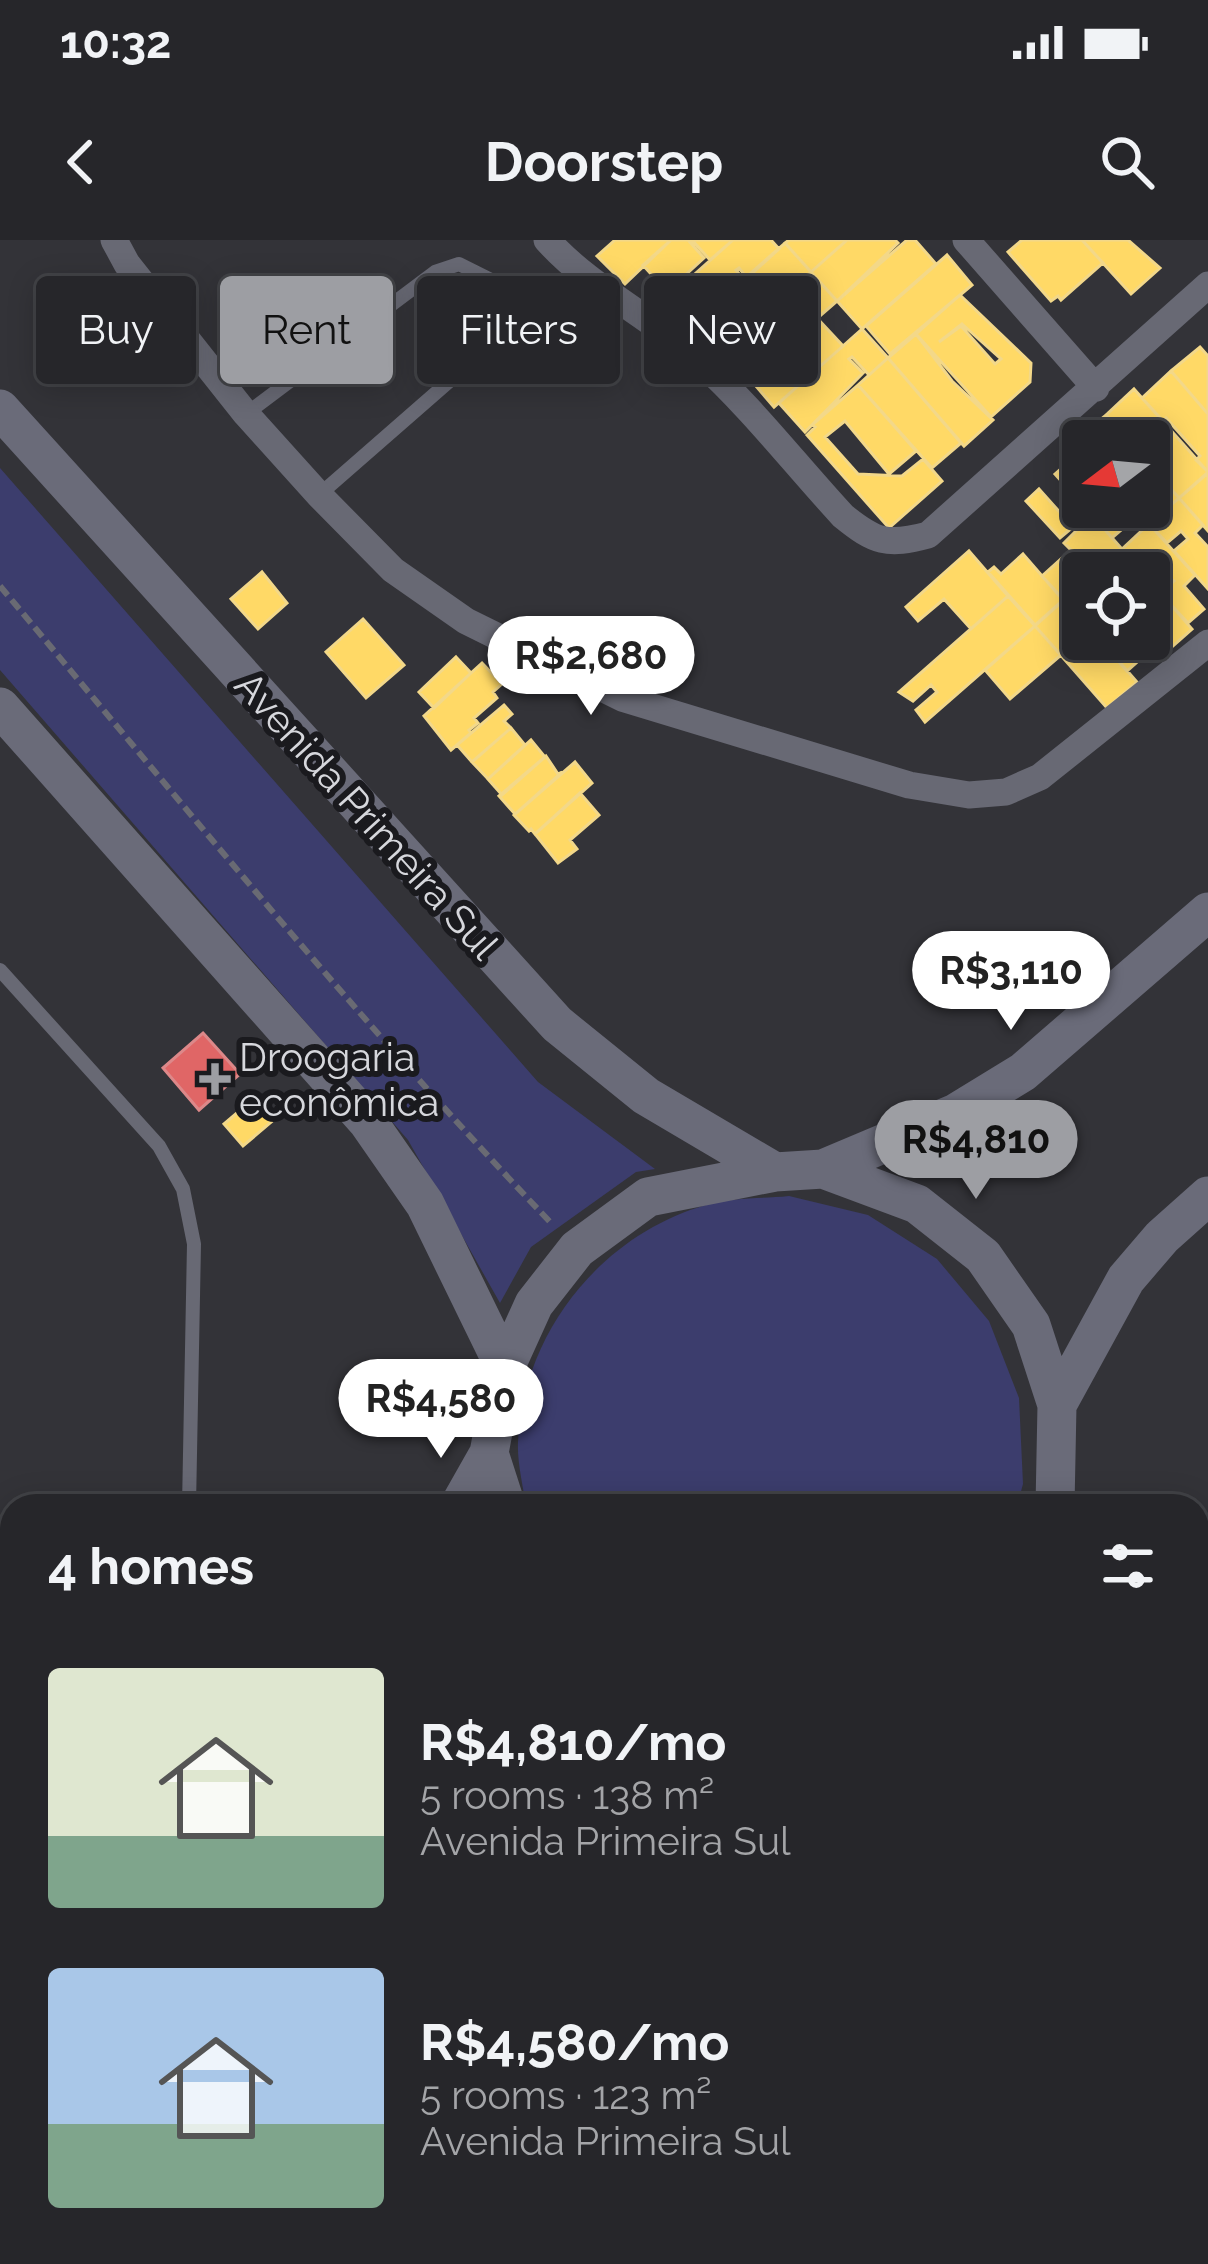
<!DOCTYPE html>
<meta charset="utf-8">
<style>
body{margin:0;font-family:Raleway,sans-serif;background:#2e2e32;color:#f1f3f6;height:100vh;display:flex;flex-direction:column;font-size:45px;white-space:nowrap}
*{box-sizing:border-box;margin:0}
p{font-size:39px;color:#a4a5a8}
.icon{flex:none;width:66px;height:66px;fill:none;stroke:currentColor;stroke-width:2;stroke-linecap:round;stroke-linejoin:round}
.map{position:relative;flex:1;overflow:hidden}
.details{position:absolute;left:0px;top:1254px;width:1209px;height:771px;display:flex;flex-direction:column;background:#26262a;border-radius:36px 36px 0 0;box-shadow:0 6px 30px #0003,0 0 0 3px #424347}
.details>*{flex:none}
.hud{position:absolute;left:36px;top:36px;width:1137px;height:108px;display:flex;gap:24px}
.needle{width:78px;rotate:254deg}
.fabs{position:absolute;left:1062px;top:180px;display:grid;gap:24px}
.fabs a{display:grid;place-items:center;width:108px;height:108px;border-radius:12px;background:#26262a;box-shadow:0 6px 30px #0003,0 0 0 3px #424347;font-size:60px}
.price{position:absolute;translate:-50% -102px;padding:0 27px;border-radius:42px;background:#fff;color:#222;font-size:39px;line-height:78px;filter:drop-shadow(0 3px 6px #0008)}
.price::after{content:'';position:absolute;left:50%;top:72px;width:36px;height:27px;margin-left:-18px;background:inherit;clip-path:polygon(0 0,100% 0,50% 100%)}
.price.current{background:#9d9ea3;color:#111}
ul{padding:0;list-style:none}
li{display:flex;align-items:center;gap:36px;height:300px;padding:0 48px}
li span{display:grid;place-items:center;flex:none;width:336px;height:240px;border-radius:12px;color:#555}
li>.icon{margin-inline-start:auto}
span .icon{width:144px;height:144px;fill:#fffc;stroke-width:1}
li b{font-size:51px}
h2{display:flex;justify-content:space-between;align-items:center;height:144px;padding:0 48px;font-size:51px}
.pill{padding:0 42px;border-radius:12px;background:#26262a;box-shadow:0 6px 30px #0003,0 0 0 3px #424347;font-size:42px;line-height:108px}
.pill.current{background:#9d9ea3;color:#111}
.status{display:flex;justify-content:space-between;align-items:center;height:84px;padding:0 60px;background:#26262a;direction:ltr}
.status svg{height:33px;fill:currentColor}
header{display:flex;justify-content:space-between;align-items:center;height:156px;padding:0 48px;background:#26262a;font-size:54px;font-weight:700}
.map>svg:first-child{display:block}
.green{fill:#3c3d6d}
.homes{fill:#ffd966;stroke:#f3d889;stroke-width:3;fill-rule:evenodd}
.shops{fill:#e06666;stroke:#dd8889;stroke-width:3}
.building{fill:#47484c;stroke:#57585c;stroke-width:3}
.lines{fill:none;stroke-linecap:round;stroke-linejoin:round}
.path{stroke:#696a73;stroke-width:6;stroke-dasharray:12 6;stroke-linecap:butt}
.lane{stroke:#686974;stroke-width:14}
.street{stroke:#686974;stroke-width:27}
.secondary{stroke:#6a6b79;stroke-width:39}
.poi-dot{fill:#9d9ea3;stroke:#1a1a1e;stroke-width:4.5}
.labels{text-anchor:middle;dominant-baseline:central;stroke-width:12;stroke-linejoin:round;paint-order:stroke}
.street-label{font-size:39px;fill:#d6d7dc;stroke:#1a1a1e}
.poi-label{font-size:39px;fill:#d6d7dc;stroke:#1a1a1e;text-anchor:start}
</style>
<div class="status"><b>10:32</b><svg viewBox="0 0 49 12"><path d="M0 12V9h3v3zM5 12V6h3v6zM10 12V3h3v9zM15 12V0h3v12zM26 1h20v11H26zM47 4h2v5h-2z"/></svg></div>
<header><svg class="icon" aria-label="back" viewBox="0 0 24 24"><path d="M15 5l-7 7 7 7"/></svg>Doorstep<svg class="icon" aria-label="search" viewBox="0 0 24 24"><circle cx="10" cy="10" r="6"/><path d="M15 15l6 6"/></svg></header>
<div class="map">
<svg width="1208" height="2024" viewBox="0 0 1208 2024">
<rect width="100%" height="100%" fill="#333338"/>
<!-- green -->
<path class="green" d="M0,228L538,842L655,929L636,932L531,1007L500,1063L408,900L0,430Z
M789,956L868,975L937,1019L989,1081L1019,1158L1023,1244L1017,1266H526C523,1246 517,1222 518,1202C523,1093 601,995 706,965C731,957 762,959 789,956Z"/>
<!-- homes -->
<path class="homes" d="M615,0H671L625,44L597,16Z
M671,0H688L704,18L680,40L684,44L671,56L643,25Z
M692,0H733L710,20Z
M733,0H771L779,9L747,38L739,28L736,30L744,40L720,61L712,51L694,66L678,49Z
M789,0H847L811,32L785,3Z
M847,0H895L898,3L837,61L811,32Z
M907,0H915L936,24L862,89L837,61Z
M1022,0H1082L1103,23L1061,60L1058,56L1051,61L1008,12Z
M1082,0H1128L1160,28L1131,54Z
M785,3L811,32L772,67L758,51L736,70L750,86L725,109L696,81Z
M947,15L972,45L890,114L866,86Z
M811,32L837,61L821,75L800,57L803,55L795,46Z
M791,50L814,74L797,89L800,93L775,116L749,87Z
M960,55L1031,123L1030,142L991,177L916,94ZM962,84L1001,119L995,124L961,86L939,102Z
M817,78L843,106L774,167L749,138Z
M862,89L888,118L869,135L852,117L849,119L863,133L805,192L779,163Z
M916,94L952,141L993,180L964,206L888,118Z
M1200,107L1208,116V174L1171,131Z
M888,118L961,203L932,228L858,145Z
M1171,131L1208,174V232L1196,220L1200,216L1166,178L1163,181L1142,158Z
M858,145L916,211L889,234L845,181L825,197L858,234L902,236L923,219L942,241L889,288L807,195L815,187L812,185Z
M1134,149L1208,232L1179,258L1149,224V201H1129L1106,175Z
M1106,175L1129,201H1083V209L1076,200Z
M1083,209V265L1055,234Z
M1149,224L1179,258L1149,284L1135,267H1149Z
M1208,233V291L1179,258Z
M1039,249L1073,287L1060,298L1026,261Z
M1179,258L1203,285L1195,293L1208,307V349L1174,311L1188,299L1181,291L1167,303L1149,284Z
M1085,267H1135L1141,273L1112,298Z
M1092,275L1122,309L1094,333L1064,303Z
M1149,284L1195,335L1184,346L1204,369L1188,383L1161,354L1175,340L1160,353L1149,340V333H1143L1122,309Z
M1122,309L1143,333H1094Z
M1071,310L1091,333H1083V343L1064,360L1042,336Z
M969,311L1008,356L971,389L944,359L918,381L906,367Z
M1023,314L1063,360L1035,385L988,332L994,327L1001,334Z
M262,332L287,363L258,389L231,359Z
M1149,340L1192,389L1164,414L1149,397Z
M1083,343V382L1064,360Z
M1008,356L1035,386L925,482L916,470L937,452L931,445L913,461L899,452Z
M1064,360L1083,382V399H1088L1080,406L1088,415L1103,403L1137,442L1107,468L1035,386Z
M363,379L404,425L366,458L326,412Z
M1035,386L1061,415L1010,459L985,430Z
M1149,397L1156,405L1127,431L1099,399Z
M456,417L471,433L434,468L419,452Z
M482,423L502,444L493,452L497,458L474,478L478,483L469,490L471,493L451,510L424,476Z
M504,465L512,474L504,481L511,488L472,522L457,505Z
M511,488L525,505L488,539L472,522Z
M531,500L545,517L502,555L488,539Z
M546,516L558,534L562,532L515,574L499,556Z
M575,522L592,543L535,594L531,589L529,591L514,575Z
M580,553L599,575L570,600L577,609L558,623L535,594Z
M258,855L277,877L243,906L224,884Z"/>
<!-- shops -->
<path class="shops" d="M203,793L240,834L199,870L163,828Z"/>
<!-- building -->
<path class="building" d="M1197,1726L1208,1749V1766L1197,1772Z
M282,2013H309L317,2024H273L271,2021Z"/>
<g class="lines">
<!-- path -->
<path class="path" d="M0,346C181,562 358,781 553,985"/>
<!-- lane -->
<path class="lane" d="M246,174L435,32L459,24L491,40L504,74L493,103L319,255
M0,730L159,906L183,949L194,1004L189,1266"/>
<!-- street -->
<path class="street" d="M114,0L127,24L246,174L319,255L393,330L466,381L622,458L909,545L969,555L1006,552L1040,537L1208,403
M547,0C591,49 651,76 699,120C751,167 795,224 843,276C875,302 887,306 928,295L1208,45
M966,0L1096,148
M0,1475L12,1488"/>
<!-- secondary -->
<path class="secondary" d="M0,169L557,784L646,856L775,932
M0,467L368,882L425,964L505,1128
M823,929L956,873L1023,832L1208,672
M1057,1165L1126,1039L1162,997L1208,956
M459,1266L489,1213
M506,1266L489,1213L505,1128L534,1064L577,1009L648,957L775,932L823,929L917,964L983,1016L1031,1085L1057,1165L1055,1266
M0,1755L12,1745"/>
</g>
<!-- markers -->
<path class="poi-dot" d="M209 821h12v12h12v12h-12v12h-12v-12h-12v-12h12z"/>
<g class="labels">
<!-- street labels -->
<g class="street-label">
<text transform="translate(367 575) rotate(48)">Avenida Primeira Sul</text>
</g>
<!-- poi labels -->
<g class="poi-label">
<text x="239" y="817">Droogaria<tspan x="239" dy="45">econômica</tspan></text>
</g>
</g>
</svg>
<div class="fabs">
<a><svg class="needle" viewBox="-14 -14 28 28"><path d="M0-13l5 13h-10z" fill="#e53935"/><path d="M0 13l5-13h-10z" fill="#a4a5a8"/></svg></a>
<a><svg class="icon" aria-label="locate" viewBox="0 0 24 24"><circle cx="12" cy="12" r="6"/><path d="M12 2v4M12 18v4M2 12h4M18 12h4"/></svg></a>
</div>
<b class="price" style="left:591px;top:478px">R$2,680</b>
<b class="price" style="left:1011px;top:793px">R$3,110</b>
<b class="price current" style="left:976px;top:962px">R$4,810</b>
<b class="price" style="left:441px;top:1221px">R$4,580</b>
<div class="hud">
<a class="pill">Buy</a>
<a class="pill current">Rent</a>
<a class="pill">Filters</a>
<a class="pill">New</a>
</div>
<section class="details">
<h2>4 homes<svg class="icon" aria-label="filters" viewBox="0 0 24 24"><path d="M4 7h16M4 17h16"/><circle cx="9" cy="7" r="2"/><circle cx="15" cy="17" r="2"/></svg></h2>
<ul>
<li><span style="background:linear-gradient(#dfe7d0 70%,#7fa58c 0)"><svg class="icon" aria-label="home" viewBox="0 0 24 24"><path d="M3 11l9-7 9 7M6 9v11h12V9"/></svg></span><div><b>R$4,810/mo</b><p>5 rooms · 138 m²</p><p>Avenida Primeira Sul</p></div></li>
<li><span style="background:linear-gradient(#a9c7e8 65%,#7fa58c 0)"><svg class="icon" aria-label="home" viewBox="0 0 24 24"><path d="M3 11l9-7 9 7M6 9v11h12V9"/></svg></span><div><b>R$4,580/mo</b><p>5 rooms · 123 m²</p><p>Avenida Primeira Sul</p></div></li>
</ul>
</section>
</div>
